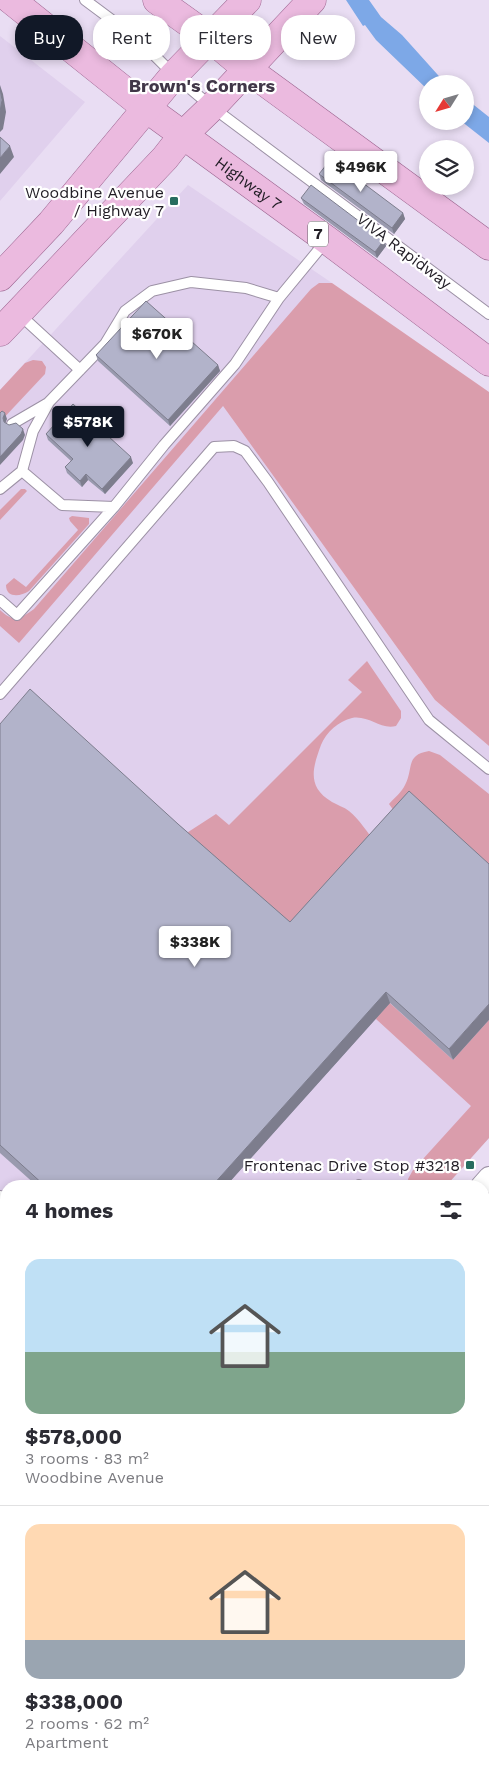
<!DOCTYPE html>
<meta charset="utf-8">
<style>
body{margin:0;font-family:"Work Sans",sans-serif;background:#f7f7f7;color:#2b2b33;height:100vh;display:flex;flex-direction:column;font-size:19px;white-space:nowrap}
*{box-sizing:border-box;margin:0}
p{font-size:16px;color:#7c7c81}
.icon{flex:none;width:28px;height:28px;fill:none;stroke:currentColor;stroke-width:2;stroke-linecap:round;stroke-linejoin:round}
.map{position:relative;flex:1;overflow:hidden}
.details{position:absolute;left:0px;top:1180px;width:490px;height:600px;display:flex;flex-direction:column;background:#fff;border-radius:20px 20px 0 0;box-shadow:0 2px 8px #0003}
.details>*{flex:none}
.hud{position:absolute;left:15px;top:15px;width:460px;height:45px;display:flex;gap:10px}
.needle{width:32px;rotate:233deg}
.fabs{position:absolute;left:419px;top:75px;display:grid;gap:10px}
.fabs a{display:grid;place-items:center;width:55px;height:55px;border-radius:50%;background:#fff;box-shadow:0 2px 8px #0003;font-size:25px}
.price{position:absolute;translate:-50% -42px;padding:0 11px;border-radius:5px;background:#fff;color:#222;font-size:16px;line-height:32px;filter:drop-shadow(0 1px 2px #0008)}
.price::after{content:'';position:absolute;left:50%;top:30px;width:15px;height:11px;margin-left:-8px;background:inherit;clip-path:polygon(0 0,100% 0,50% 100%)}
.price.on{background:#111827;color:#fff}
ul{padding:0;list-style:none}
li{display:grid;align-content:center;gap:10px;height:265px;padding:0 25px}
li+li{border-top:1px solid #e1e1e2}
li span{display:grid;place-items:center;height:155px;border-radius:15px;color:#555}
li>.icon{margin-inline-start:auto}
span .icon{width:90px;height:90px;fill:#fffc;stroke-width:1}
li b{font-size:21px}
h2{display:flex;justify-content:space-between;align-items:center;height:60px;padding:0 25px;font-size:21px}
.tag{padding:0 18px;border-radius:20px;background:#fff;box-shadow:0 2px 8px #0003;font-size:18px;line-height:45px}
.tag.on{background:#111827;color:#fff}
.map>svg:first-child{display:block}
.built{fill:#e0d0ed}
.green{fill:#da9dac}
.water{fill:#7da8e7}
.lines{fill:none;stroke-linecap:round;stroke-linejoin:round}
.lane-casing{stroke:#9c91a5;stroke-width:12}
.street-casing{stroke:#9c91a5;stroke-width:22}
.secondary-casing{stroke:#9c91a5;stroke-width:29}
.primary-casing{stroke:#9c6590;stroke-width:29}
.lane{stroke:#fff;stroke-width:10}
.street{stroke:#fff;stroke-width:20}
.secondary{stroke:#fff;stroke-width:28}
.primary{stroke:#ebbadf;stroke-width:28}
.wall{fill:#999aae}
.shaded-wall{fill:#7d7d8d}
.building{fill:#b2b3ca;stroke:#7d7d8d}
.poi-dot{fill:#276c5f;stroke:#fff;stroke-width:2}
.labels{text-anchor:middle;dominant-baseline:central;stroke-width:4.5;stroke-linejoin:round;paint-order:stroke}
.shield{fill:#fff;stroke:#646166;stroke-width:1}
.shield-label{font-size:15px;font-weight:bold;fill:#211d25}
.street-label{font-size:16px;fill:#211d25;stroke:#fff}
.poi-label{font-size:16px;fill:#211d25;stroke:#fff;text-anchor:end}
.neighbourhood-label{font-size:18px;font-weight:bold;fill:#413748;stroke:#fff}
</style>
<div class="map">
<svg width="489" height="1780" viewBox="0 0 489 1780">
<rect width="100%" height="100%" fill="#e9ddf3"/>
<!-- built -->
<path class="built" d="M0,36L85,102L0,201Z
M188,185L332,283L223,406L435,700L489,746V1138L446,1186H6V1485L0,1480V390Z
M489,1217V1780L484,1774V1223Z
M0,1579L6,1584V1774H259L267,1780H0Z"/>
<!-- green -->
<path class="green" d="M319,283H332L489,392V746L435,700L223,406L19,643L0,626V610C14,623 20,619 34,609L311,289Z
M33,360L42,361L46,367L45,374L0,422V390L25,363Z
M21,489H25L27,491L0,520V510Z
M72,516L89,518V524L29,591C20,597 6,598 6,585L14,578L26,587L78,530L70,521L69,518Z
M367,661L401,711V718L396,726C380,730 369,715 352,718C339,721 326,732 321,745C313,767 306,787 332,802C337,805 344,807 349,811C359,819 368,833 376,844L303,941L182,836L216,814L229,825L362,692L348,680Z
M429,751L440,755L489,794V871L399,818L389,804C394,798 402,792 405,785C414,768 405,755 429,751Z
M382,996L453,1060L489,1020V1138L446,1186H409L408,1179L413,1170L471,1106L376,1019Z
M0,1213L6,1219V1277L0,1272Z
M5,1450L6,1451V1485L0,1480V1454Z
M399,1774H449L457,1780H408Z"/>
<!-- water -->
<path class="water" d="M346,0H369L381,17L402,35L446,84H428L427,89L376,40L365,25L363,26Z
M465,98L489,117V143L461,121H465Z"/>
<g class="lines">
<!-- lane casing -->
<g class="lane-casing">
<path id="lane" d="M85,0L140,41L174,75L212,107L489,314
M18,313L80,370
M12,424L48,403
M22,471L62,505L114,507
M0,489L22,471L33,431L49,402L105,344L125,311L152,291L191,282L246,288L279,298
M0,600L17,615L114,507L164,445L235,364L279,298L326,241
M0,694L214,447L234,446L245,451L268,482L429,720L489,769
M359,1185L361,1186
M0,1196L6,1202
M484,1358L489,1361
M0,1444L6,1437
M0,1607L6,1613
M0,1722L6,1714
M207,1774L215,1780
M17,1780L21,1774
M73,1780L78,1774
M283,1780L288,1774"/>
</g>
<!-- street casing -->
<g class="street-casing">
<path id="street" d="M481,1186L489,1177"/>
</g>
<!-- secondary casing -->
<g class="secondary-casing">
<path id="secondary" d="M0,1527L6,1531
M335,1774L344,1780"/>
</g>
<!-- primary casing -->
<g class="primary-casing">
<g id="primary">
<path id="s1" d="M11,0L146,108L327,240L489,362"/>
<path d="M157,0L210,38L247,69L489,246"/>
<path d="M0,277L51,223L174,75L247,0"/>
<path d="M0,332L165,158L183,135L212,107L312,0"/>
</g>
</g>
<!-- lane -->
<use href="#lane" class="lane"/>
<!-- street -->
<use href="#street" class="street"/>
<!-- secondary -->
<use href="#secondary" class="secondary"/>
<!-- primary -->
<use href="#primary" class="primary"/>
</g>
<!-- wall -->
<path class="wall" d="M319,174L403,213L405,219L394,234L321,180Z
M301,198L384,240L386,246L377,258L304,204Z
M96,355L218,365L220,371L170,426L98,361Z
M46,434L133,463L105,494L88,480L82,487L67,473L65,467L71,461L48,440Z
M0,724L178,824L290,922L409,791L453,1060L390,1003L226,1186H37L0,1153Z
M92,1774H202L211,1780H95Z
M449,1774H484L489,1780H457Z"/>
<!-- shaded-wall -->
<path class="shaded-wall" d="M0,85L3,94L6,112L3,129L0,132Z
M10,146L14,157L0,174V158Z
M403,213L405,219L394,234L392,228Z
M384,240L386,246L377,258L375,252Z
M218,365L220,371L170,426L168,420Z
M5,413L7,419L5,424L3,418Z
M23,429L25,435L23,440L0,465V457Z
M131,457L133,463L105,494L102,489Z
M86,474L88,480L82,487L80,481Z
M386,992L390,1003L226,1186H212Z
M489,1004V1020L453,1060L449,1049Z"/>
<!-- building -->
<path class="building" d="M0,88L2,100L0,112Z
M0,137L10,146L0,158Z
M331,159L403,213L392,228L319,174Z
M311,185L384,240L375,252L301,198Z
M146,301L218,365L168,420L96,355Z
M73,404L131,457L102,489L86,474L80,481L65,467L73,459L46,434Z
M2,411L5,413L3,418L4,422L9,425L16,423L23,429L21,434L0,457V413Z
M30,689L178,824L290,922L409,791L489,864V1004L449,1049L386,992L212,1186H45L0,1145V724Z
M484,1493L489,1497V1780H476L468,1774H484Z
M95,1774H202L211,1780H103Z"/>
<!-- markers -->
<g class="poi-dot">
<rect x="169" y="196" width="10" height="10" rx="2.5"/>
<rect x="465" y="1160" width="10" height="10" rx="2.5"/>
</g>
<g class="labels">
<!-- shield labels -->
<rect class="shield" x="308" y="221.5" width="20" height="25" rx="4"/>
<g class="shield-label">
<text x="318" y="234">7</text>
</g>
<!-- street labels -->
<g class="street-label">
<text stroke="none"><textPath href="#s1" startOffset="300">Highway 7</textPath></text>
<text transform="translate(404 251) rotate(37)">VIVA Rapidway</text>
</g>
<!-- poi labels -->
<g class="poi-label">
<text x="164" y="192">Woodbine Avenue<tspan x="164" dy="18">/ Highway 7</tspan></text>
<text x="460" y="1165">Frontenac Drive Stop #3218</text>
</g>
<!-- neighbourhood labels -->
<g class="neighbourhood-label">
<text x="202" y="85">Brown's Corners</text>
</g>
</g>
</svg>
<div class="fabs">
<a><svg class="needle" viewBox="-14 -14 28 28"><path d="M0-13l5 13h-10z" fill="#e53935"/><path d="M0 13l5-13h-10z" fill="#7c7c81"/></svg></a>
<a><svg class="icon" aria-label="layers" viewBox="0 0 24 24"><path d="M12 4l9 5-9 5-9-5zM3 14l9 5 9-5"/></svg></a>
</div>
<b class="price" style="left:361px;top:193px">$496K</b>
<b class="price" style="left:157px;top:360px">$670K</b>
<b class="price on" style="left:88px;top:448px">$578K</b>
<b class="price" style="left:195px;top:968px">$338K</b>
<div class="hud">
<a class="tag on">Buy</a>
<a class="tag">Rent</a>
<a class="tag">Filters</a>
<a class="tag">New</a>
</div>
<section class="details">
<h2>4 homes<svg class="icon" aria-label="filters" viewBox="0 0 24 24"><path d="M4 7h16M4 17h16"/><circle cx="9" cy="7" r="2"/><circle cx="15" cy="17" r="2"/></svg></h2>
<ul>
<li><span style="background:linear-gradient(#bfe0f5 60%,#7fa58c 0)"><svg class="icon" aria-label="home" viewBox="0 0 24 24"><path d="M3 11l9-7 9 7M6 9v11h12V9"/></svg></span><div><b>$578,000</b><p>3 rooms · 83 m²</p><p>Woodbine Avenue</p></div></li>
<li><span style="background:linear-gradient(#ffd9b3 75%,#9aa5b1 0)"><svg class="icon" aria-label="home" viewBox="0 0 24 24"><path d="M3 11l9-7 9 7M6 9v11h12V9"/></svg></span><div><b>$338,000</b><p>2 rooms · 62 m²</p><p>Apartment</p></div></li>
</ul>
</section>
</div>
